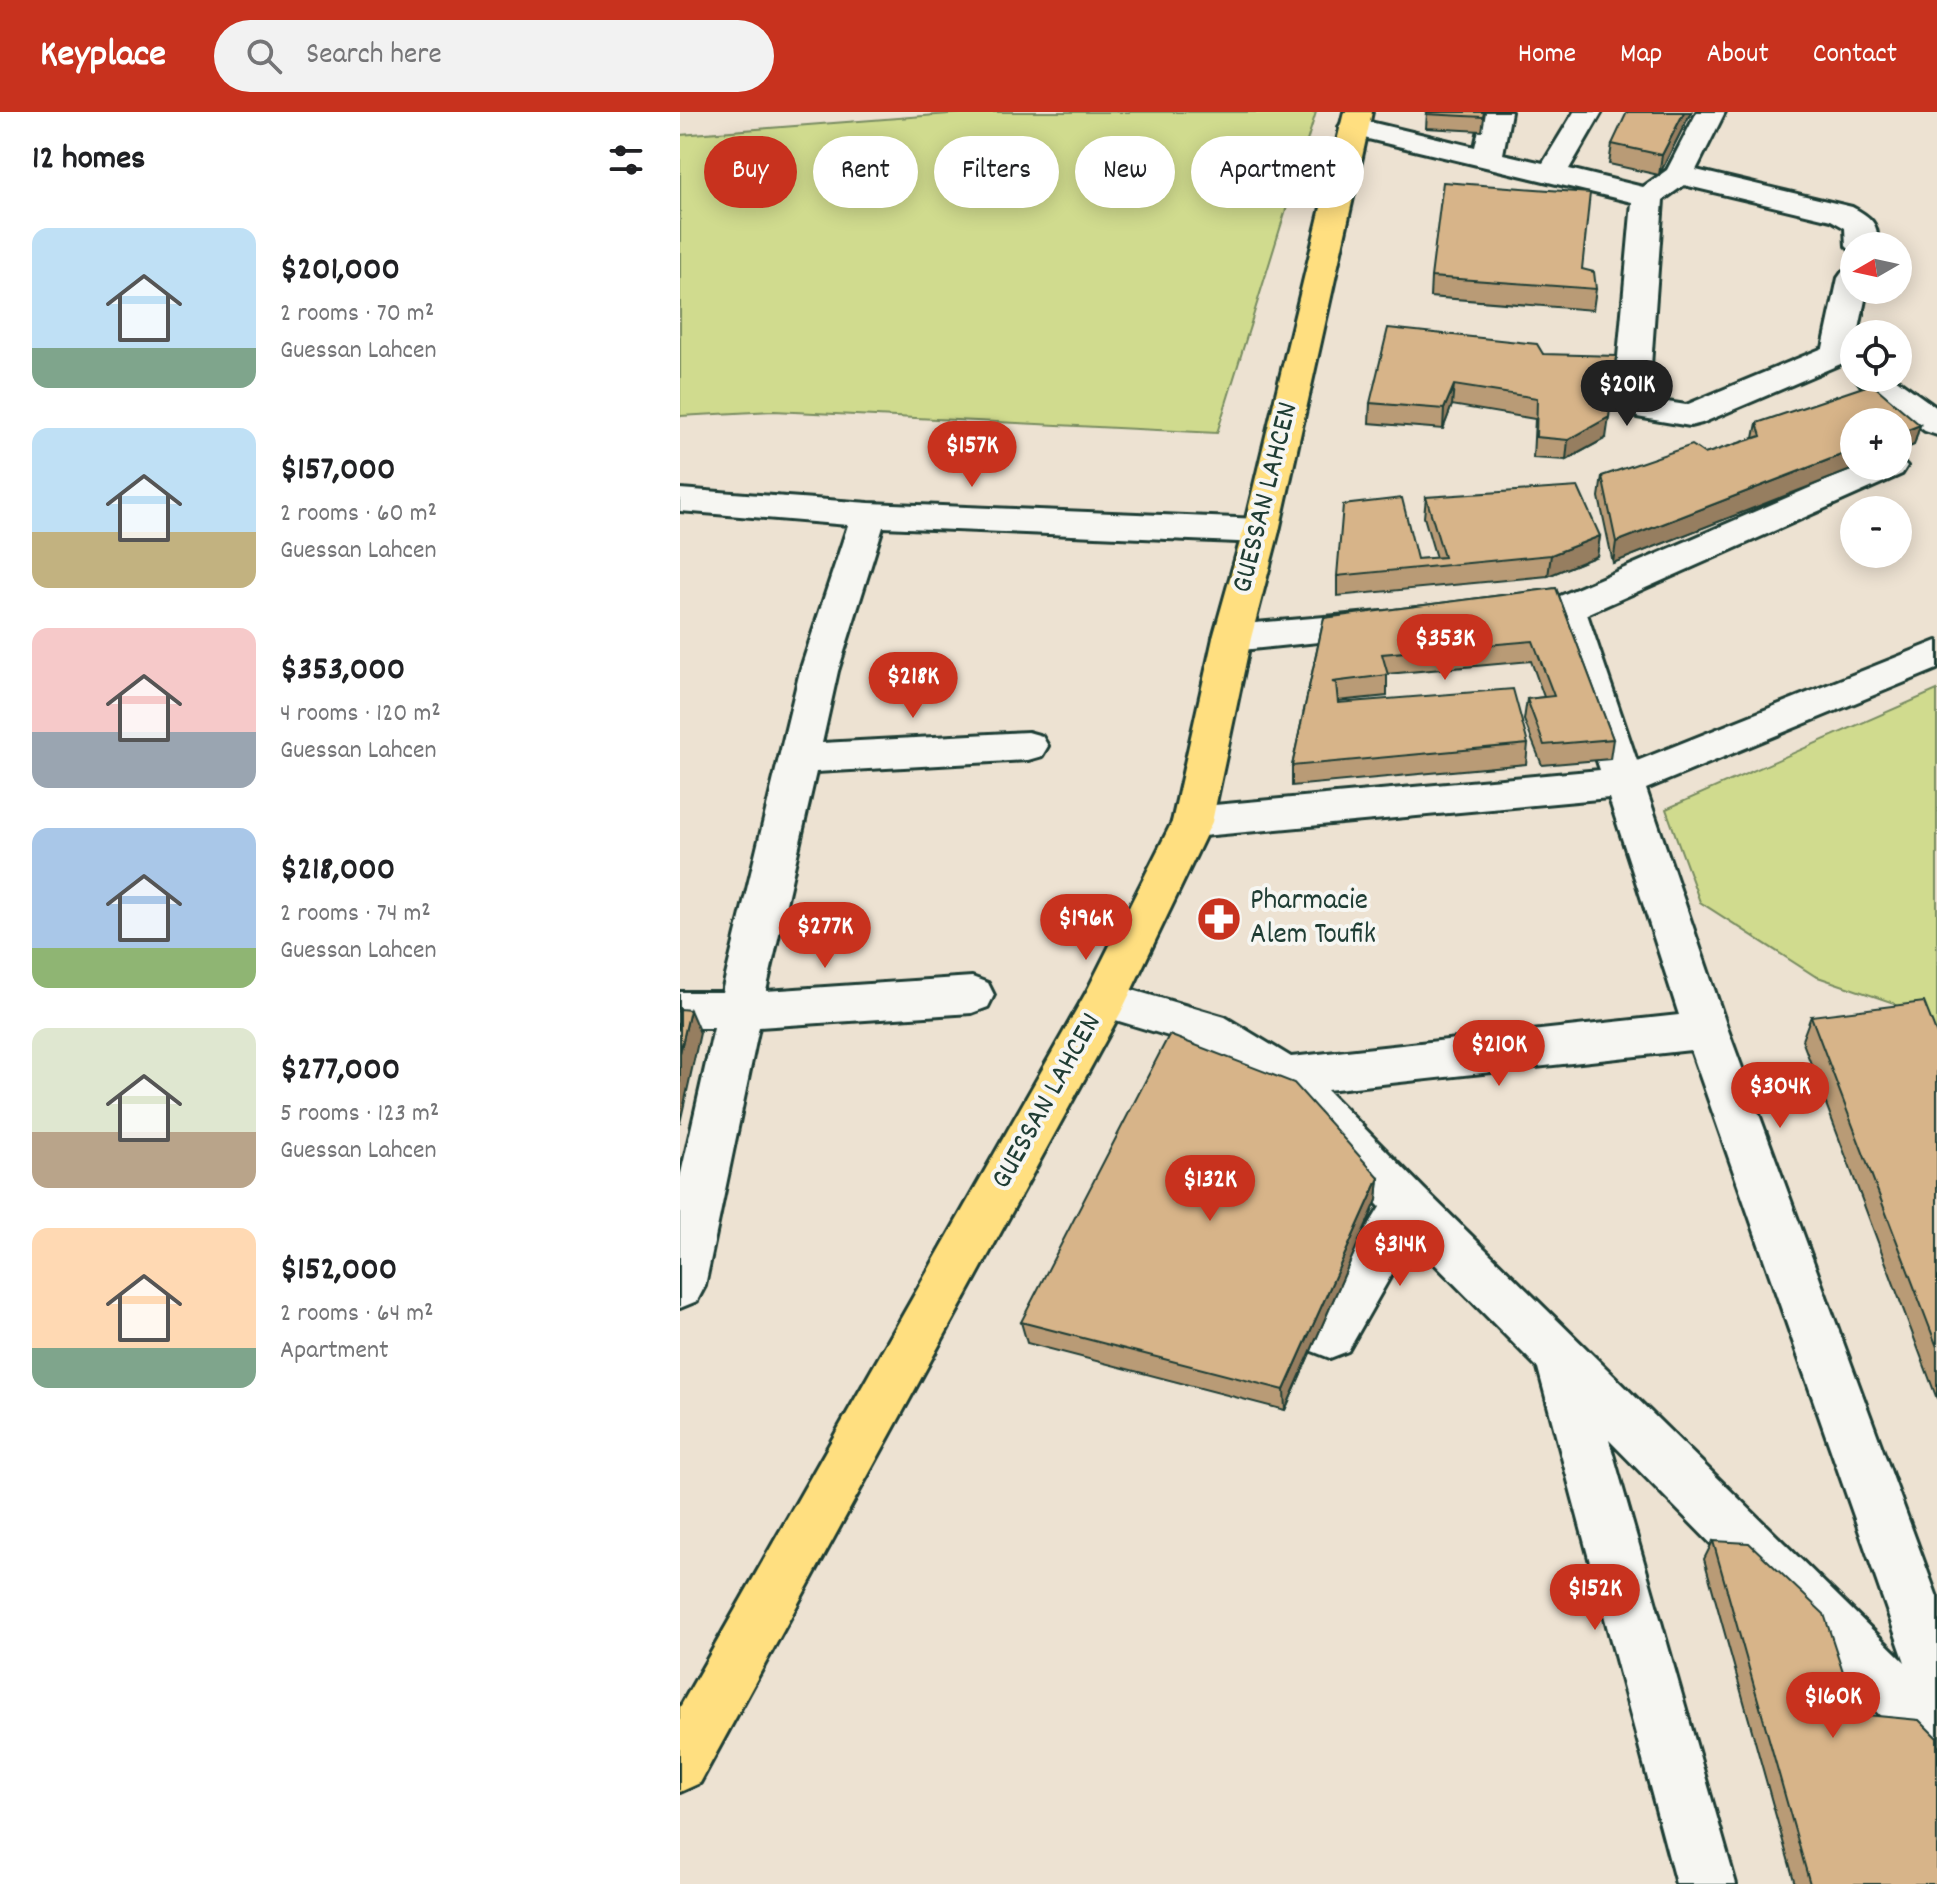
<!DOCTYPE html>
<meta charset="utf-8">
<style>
body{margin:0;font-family:Dekko,sans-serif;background:#f2f2f2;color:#202124;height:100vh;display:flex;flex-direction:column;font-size:30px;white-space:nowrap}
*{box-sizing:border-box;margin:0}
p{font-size:26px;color:#757577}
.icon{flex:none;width:44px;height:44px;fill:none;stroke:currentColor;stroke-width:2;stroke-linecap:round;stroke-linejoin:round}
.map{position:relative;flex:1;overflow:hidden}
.details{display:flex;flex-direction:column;background:#fff;width:680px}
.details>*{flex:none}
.guide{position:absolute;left:24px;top:24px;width:760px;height:72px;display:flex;gap:16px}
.needle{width:52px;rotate:261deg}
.controls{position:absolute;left:1160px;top:120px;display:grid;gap:16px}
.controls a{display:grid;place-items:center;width:72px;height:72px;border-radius:50%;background:#fff;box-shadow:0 4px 20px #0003;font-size:40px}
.price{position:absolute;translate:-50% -68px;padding:0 18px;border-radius:28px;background:#c8321e;color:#fff;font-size:26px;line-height:52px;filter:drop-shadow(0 2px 4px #0008)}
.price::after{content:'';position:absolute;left:50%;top:48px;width:24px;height:18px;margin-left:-12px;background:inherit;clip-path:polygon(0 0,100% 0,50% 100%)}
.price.selected{background:#222;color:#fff}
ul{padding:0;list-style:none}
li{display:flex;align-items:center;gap:24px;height:200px;padding:0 32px}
li span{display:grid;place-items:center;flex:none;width:224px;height:160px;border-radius:16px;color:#555}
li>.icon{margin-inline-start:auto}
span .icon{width:96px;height:96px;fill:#fffc;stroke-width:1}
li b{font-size:34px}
h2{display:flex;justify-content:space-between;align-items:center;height:96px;padding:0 32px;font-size:34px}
.pill{padding:0 28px;border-radius:36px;background:#fff;box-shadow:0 4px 20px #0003;font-size:28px;line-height:72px}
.pill.selected{background:#c8321e;color:#fff}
header{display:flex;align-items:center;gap:48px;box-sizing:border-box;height:112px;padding:0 40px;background:#c8321e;color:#fff}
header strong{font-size:38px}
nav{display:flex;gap:44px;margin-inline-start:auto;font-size:28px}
.search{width:560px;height:72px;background:#f2f2f2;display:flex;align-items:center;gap:20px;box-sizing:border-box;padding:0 28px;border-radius:44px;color:#757577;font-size:30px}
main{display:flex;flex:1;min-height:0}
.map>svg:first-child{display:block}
.green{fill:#d0db8e;stroke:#788c61;stroke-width:2}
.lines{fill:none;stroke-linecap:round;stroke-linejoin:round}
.minor-casing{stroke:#1f3d34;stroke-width:6}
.major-casing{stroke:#1f3d34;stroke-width:6}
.minor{fill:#f6f6f2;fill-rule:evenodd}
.major{fill:#ffdf80;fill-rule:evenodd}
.wall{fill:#b99b76;stroke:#1f3d34;stroke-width:2}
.shaded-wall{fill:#967e60;stroke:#1f3d34;stroke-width:2}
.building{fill:#d7b489;stroke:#1f3d34;stroke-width:2}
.labels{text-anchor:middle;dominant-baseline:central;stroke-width:8;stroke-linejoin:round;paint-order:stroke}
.street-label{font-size:30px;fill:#1f3d34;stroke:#f6f6f2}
.poi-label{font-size:30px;fill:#1f3d34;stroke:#f6f6f2;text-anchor:start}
</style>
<header>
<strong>Keyplace</strong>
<div class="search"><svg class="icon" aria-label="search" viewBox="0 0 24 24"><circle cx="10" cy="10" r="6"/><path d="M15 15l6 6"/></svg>Search here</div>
<nav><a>Home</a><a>Map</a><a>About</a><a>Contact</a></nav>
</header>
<main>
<section class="details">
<h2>12 homes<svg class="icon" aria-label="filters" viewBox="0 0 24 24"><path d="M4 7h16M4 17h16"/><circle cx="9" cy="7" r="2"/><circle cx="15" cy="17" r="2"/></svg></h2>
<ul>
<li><span style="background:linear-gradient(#bfe0f5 75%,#7fa58c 0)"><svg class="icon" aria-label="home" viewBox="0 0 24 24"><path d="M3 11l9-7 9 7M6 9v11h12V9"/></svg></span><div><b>$201,000</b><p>2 rooms · 70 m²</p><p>Guessan Lahcen</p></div></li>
<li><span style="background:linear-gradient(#bfe0f5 65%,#c2b280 0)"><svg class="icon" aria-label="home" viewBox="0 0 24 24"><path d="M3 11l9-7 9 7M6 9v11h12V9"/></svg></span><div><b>$157,000</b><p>2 rooms · 60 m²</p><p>Guessan Lahcen</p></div></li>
<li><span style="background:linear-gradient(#f6c9c9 65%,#9aa5b1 0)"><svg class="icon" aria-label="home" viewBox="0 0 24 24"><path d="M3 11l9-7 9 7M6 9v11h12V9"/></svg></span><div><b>$353,000</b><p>4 rooms · 120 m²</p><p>Guessan Lahcen</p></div></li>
<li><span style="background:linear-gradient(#a9c7e8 75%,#8fb573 0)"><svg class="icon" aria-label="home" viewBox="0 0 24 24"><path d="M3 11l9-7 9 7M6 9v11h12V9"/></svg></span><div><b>$218,000</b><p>2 rooms · 74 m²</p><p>Guessan Lahcen</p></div></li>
<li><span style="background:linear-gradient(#dfe7d0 65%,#b9a48a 0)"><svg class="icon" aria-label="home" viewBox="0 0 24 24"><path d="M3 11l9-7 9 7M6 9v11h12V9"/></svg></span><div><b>$277,000</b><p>5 rooms · 123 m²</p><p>Guessan Lahcen</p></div></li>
<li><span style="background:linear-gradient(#ffd9b3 75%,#7fa58c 0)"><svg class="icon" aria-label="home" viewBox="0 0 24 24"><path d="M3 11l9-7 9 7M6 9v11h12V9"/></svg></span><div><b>$152,000</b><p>2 rooms · 64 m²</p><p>Apartment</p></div></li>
</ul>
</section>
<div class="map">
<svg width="1257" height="1772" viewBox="0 0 1257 1772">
<rect width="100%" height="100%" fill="#ede2d2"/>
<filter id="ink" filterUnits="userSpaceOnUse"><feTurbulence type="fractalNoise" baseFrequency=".0125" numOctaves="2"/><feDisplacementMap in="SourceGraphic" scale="16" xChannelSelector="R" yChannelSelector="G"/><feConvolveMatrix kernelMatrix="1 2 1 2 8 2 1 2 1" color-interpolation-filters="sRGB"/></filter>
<g filter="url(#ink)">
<!-- green -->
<path class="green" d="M295,0H636L537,321L94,299L0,304V23Z
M1257,578V943L1214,891L1135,864L1020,790L986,697Z"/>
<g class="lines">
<!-- minor casing -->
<g class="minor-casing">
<path id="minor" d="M803,0H831L823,42L863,51L894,0H922L889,57L963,75L987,58L1017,0H1045L1016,58L1172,95C1189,104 1201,112 1196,134H1174V142L1166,134L1165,116L1151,108L1004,73L983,88L970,267L981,289L1006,293L1143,236L1158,166L1163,159L1174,157V178H1187L1178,222H1174V242L1170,248L1022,311L1010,314L957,305L936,267L952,90L663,21L659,15L663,9L673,6L795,35Z
M1176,266H1215L1257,296V323L1245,319L1181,273Z
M1218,345L1227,354L1222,362L907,502L957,649L1257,529V557L966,677L1048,918L1257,1485V1649L1237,1641L929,1328L1056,1772H996L858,1256L731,1128L668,1239L650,1246L632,1239L625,1223L632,1207L700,1095L589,977L515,932L409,900L403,888L409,876L425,870L545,905L611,945L999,903L929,686L512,725L498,721L492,710L498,699L512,695L920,658L872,510L845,507L839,498L845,489L880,484L1180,354H1218ZM1011,938L1225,1550L744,1077L647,978Z
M0,377L189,391L581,407L594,411L599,419L594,427L581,431L203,415L158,559L142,631L348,620L362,624L368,634L362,644L348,648L136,660L86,879L292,865L308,871L314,883L308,895L292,901L79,915L25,1174L17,1189L0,1196V1066L34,916H0V880H42L120,559L168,413L0,399Z
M702,500L715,504L721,513L715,522L552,539L539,535L533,526L539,517L552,513Z"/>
</g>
<!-- major casing -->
<g class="major-casing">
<path id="major" d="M664,0H692L599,419L571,526L532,710L441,900L20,1671L0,1680V1595L407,879L492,710L533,526L563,419Z"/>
</g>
<!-- minor -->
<use href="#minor" class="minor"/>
<!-- major -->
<use href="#major" class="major"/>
</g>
<!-- wall -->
<path class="wall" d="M747,0H805L802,19L746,16Z
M1011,0L979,63L929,52L932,32Z
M902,157L916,177L913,198L750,185L751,165Z
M863,242L926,326L886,348L853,346L855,307L772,293L763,317L689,311L690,291Z
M1077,311L1240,313L1234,333L1174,354H1181L933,451L919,385L922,364L1025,342L1074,326Z
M746,385L920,424L917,444L868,464L657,484V464L737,447L756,446L744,405Z
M876,476L933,627L930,647L862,653L844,608L847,587L864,585L851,549L707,562V584L658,589V591L848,632L846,652L612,674V654L644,506Z
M1131,904L1257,923V1287L1122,928Z
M699,1066L697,1088L605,1298L347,1231L341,1210Z
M1033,1429L1177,1602L1257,1772H1115L1024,1447Z"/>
<!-- shaded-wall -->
<path class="shaded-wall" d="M1004,0H1011L979,63L982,43Z
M774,273L772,293L763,317L764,297Z
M929,305L926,326L886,348L888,328Z
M1240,313L1234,333L1218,340V322Z
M1174,338V354H1181L933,451L936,430Z
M920,424L917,444L868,464L871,443Z
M10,898L20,921L0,1011V941Z
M699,1066L697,1088L605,1298L604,1278Z"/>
<!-- building -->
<path class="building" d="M747,0H804L803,5L746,2Z
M947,0H1004L982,43L932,32Z
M763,70L910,81L902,157L914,160L916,177L751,165Z
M708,216L857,232L863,242L937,244L929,305L888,328L856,325L857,286L774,273L764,297L690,291Z
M1192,272L1240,313L1218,322V310H1174V338L936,430L922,364L1012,333L1025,342L1081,324L1077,311Z
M898,375L920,424L871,443L657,464L663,393L722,386L737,447L764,445L746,385Z
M876,476L933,627L864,633L847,587L874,584L853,529L702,542L708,563L652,570L656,571L658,591L833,577L848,632L612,654L644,506Z
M1244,890L1257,923V1235L1131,904Z
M0,897L10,898L0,941Z
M489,923L614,971L699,1066L604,1278L341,1210Z
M1033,1429L1069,1431L1144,1502L1177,1602L1239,1608L1257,1626V1772H1130Z"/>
</g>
<!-- icons -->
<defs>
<g id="pharmacy-disc" transform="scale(2.3)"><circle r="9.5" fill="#c8321e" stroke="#f6f6f2"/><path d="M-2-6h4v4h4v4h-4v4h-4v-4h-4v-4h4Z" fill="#fff"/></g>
</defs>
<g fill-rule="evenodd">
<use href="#pharmacy-disc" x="539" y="807"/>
</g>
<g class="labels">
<!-- street labels -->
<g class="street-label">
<text transform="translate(587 386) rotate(-76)">GUESSAN LAHCEN</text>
<text transform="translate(368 990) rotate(-61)">GUESSAN LAHCEN</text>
</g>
<!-- poi labels -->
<g class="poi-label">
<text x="570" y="790">Pharmacie<tspan x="570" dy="34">Alem Toufik</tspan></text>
</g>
</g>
</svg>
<div class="controls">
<a><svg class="needle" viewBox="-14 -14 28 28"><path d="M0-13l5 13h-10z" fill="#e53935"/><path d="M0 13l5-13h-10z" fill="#757577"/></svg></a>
<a><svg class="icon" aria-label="locate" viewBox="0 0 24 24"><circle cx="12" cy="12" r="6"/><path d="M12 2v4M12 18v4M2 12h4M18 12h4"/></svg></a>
<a>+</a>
<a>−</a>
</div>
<b class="price selected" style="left:947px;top:316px">$201K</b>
<b class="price" style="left:292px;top:377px">$157K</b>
<b class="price" style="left:765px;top:570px">$353K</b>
<b class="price" style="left:233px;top:608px">$218K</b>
<b class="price" style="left:406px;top:850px">$196K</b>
<b class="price" style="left:145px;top:858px">$277K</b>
<b class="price" style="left:819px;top:976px">$210K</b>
<b class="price" style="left:1100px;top:1018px">$304K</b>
<b class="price" style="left:530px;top:1111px">$132K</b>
<b class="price" style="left:720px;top:1176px">$314K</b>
<b class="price" style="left:915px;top:1520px">$152K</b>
<b class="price" style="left:1153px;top:1628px">$160K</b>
<div class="guide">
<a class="pill selected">Buy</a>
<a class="pill">Rent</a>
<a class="pill">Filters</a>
<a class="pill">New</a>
<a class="pill">Apartment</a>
</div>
</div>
</main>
